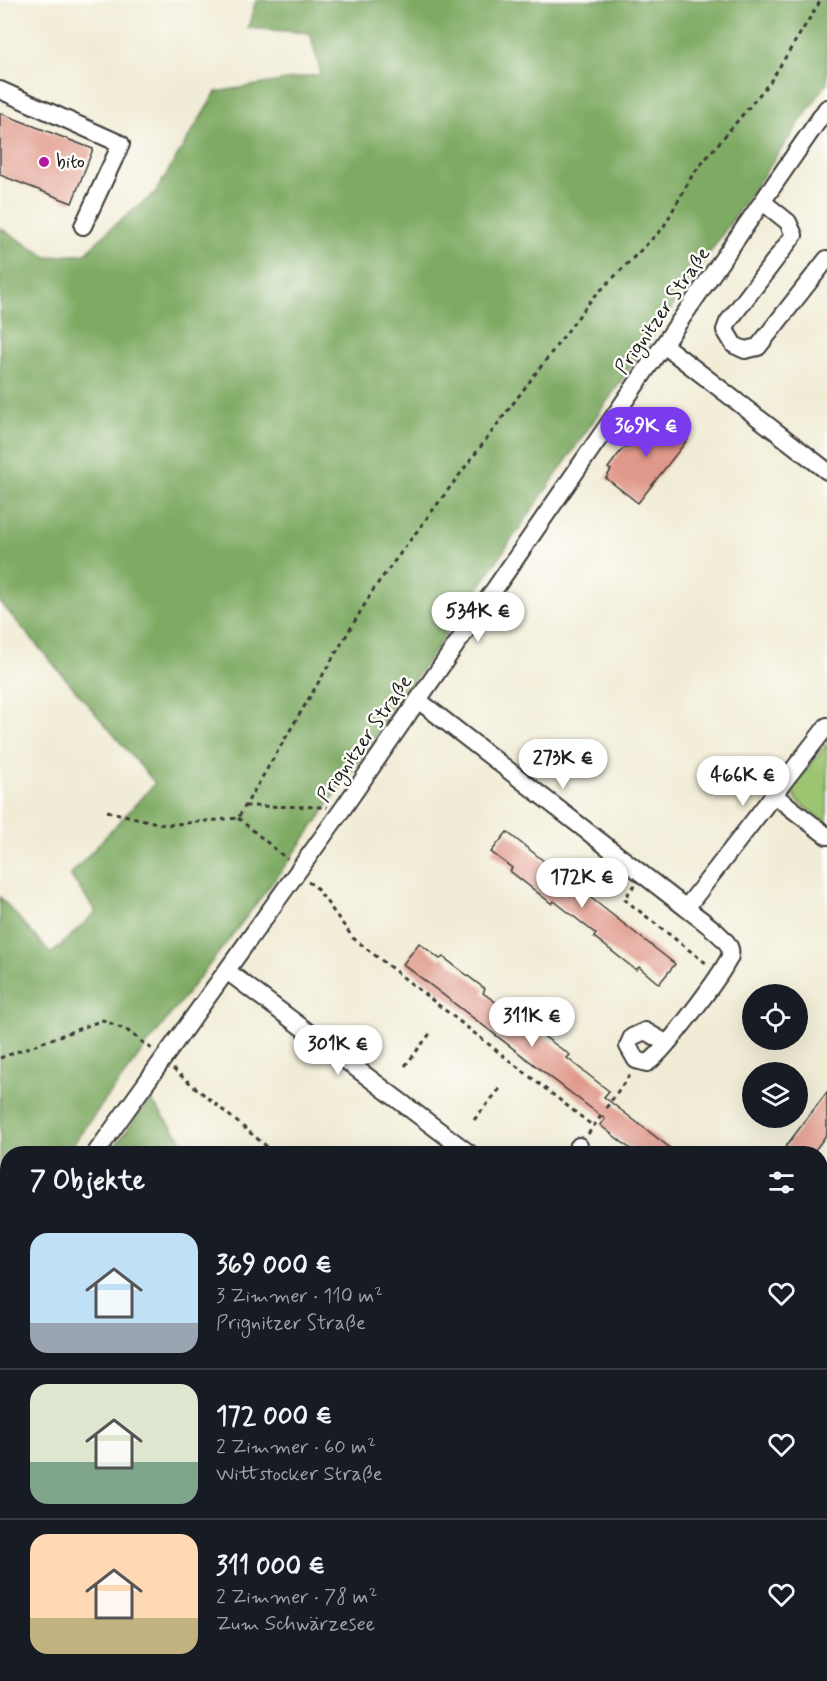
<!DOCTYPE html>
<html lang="de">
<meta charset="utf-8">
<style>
body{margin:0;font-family:Mynerve,sans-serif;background:#242831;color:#f1f3f6;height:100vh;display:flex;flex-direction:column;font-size:22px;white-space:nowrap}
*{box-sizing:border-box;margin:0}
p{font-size:20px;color:#9ea1a6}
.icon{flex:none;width:33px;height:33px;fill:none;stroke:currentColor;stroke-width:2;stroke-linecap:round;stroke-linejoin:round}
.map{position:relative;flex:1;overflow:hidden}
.side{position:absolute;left:0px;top:1146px;width:828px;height:536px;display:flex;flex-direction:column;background:#171b24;border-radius:24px 24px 0 0;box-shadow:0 6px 24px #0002}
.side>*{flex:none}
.controls{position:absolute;left:742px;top:984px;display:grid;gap:12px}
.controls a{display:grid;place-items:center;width:66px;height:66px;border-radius:50%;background:#171b24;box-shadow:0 6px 24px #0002;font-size:30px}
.price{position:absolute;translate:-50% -51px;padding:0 14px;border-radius:21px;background:#fff;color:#222;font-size:20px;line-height:39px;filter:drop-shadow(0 2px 3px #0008)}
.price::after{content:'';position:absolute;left:50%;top:36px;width:18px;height:14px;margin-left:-9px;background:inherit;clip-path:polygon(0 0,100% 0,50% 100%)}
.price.selected{background:#7c3aed;color:#fff}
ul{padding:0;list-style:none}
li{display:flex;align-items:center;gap:18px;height:150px;padding:0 30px}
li+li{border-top:2px solid #363941}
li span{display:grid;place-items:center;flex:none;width:168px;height:120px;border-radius:18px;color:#555}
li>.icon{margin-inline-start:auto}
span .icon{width:72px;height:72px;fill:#fffc;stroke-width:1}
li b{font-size:26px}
h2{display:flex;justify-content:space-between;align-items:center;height:72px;padding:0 30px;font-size:26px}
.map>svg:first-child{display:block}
.green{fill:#9dc571;stroke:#5c7046;stroke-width:1.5}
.forest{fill:#7eaa63;stroke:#4d6340;stroke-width:1.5}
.building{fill:#e0988a}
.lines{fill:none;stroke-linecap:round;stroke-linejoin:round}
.minor-casing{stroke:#3c3b38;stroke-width:20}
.path{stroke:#3c3b38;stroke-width:3;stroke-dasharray:4.5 4.5;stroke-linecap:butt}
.minor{stroke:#fff;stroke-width:16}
.poi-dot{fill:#b5179e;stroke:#fdfcf7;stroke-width:2}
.labels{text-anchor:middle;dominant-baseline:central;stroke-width:5;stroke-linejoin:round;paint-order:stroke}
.poi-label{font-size:20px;fill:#1c1c1c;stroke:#fdfcf7;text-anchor:start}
.street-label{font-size:20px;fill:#1c1c1c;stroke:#fdfcf7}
</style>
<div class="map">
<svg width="827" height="1681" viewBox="0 0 827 1681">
<rect width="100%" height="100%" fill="#fdfcf7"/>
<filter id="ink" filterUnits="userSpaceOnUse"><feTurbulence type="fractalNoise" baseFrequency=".0167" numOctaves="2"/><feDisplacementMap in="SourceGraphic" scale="12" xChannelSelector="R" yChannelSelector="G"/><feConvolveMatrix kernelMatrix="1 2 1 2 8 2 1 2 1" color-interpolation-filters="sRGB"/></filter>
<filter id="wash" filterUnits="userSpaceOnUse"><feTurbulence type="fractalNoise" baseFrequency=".008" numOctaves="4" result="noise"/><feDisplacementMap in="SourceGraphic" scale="24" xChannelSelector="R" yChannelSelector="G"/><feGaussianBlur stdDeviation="1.35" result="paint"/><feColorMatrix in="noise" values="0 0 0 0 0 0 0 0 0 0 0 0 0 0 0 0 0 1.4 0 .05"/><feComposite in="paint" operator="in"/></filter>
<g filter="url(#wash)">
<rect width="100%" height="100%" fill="#f1ecd6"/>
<!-- green -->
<path class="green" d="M827,744V824L796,800L792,787Z
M821,1440L827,1445V1681H587L581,1674H820Z"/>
<!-- forest -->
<path class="forest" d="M256,0H827V83L306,837C229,944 143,1045 67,1153L8,1154L7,1239L0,1249V897L51,954L96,912L70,875L155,783L0,602V228L47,257L85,254L110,229L155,193L216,92L321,74L310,33L248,28Z
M150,1099L192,1153H110Z
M7,1296L8,1472L0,1475V1306Z
M186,1674H396L391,1681H196Z
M459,1674H581L587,1681H454Z"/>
<g id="blocks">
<!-- building -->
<path class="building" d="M0,113L93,149L72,203L0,175Z
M656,414L688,439L638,503L606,478L611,470L608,468L620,452L626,446L628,448Z
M507,832L675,964L659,984L639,967L636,970L594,937L596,934L554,901L552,904L510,871L512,868L491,852Z
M419,943L440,959L443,957L485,989L483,993L570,1055L567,1058L609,1091L604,1097L678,1154H637L600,1125L605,1119L403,964Z
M827,1092V1134L812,1154H780Z"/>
</g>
</g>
<g filter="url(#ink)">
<use href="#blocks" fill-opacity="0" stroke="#3c3b38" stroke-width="1.5"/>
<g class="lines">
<!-- minor casing -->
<g class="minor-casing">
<path id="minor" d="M0,90L121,144L83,226
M763,202L788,222L794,235L728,322L725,330L734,345L745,350L758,347L827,259
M665,346L827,471
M418,700L686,908C697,917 727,937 730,949C731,954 730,958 727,962C718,979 660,1058 647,1063L636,1060L628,1046L632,1037L645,1031L666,1043
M774,795L827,836
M686,908L827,726
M227,971L470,1154
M95,1154L344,807L827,108
M573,1154L579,1146
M820,1198L827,1189
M0,1286L8,1275
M820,1388L827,1393
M820,1428L827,1433
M442,1681L447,1674"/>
</g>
<!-- path -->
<path class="path" d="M245,806L327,807
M107,811L165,825L238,818L375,587L591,300L663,228L693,174L770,82L821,0
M238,818L287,859
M308,882L315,886L353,938L593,1126
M635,885L624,899L707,964
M0,1058L103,1020L128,1031L153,1050
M405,1066L432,1031
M173,1069L276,1154
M606,1108L631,1073
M474,1120L502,1086
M588,1134L601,1116
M820,1474L827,1480
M0,1484L8,1479
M0,1554L8,1560
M170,1674L180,1681"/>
<!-- minor -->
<use href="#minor" class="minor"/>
</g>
</g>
<!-- markers -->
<circle class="poi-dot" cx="44" cy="162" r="6"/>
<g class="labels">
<!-- poi labels -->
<g class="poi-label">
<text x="56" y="162">bito</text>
</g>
<!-- street labels -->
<g class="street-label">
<text transform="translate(663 311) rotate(-55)">Prignitzer Straße</text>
<text transform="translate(365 739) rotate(-55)">Prignitzer Straße</text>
</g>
</g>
</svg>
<div class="controls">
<a><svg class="icon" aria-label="locate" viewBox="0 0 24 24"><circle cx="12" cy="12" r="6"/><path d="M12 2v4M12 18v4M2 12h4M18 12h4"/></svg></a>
<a><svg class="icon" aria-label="layers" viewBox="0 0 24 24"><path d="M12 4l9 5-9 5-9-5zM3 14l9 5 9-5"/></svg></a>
</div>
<b class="price selected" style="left:646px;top:458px">369K €</b>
<b class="price" style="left:478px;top:643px">534K €</b>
<b class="price" style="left:563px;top:790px">273K €</b>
<b class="price" style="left:743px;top:807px">466K €</b>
<b class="price" style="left:582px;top:909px">172K €</b>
<b class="price" style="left:532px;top:1048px">311K €</b>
<b class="price" style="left:338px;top:1076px">301K €</b>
<section class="side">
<h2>7 Objekte<svg class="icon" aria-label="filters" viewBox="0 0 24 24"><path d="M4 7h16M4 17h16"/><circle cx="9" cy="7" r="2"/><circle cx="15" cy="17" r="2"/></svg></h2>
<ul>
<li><span style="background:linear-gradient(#bfe0f5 75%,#9aa5b1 0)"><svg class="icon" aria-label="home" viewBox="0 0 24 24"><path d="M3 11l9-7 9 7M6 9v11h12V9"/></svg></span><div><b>369 000 €</b><p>3 Zimmer · 110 m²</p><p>Prignitzer Straße</p></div><svg class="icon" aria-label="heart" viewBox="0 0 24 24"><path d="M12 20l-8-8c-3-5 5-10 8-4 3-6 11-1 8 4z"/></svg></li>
<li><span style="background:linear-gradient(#dfe7d0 65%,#7fa58c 0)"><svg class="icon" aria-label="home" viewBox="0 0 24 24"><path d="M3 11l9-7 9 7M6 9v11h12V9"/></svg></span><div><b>172 000 €</b><p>2 Zimmer · 60 m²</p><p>Wittstocker Straße</p></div><svg class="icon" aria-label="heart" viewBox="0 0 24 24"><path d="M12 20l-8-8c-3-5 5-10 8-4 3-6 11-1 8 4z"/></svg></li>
<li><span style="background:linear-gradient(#ffd9b3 70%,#c2b280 0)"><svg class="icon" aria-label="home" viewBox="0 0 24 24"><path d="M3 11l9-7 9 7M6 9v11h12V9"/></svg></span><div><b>311 000 €</b><p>2 Zimmer · 78 m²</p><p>Zum Schwärzesee</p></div><svg class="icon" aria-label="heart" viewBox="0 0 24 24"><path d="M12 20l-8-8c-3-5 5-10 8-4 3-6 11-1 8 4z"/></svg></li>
</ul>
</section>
</div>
